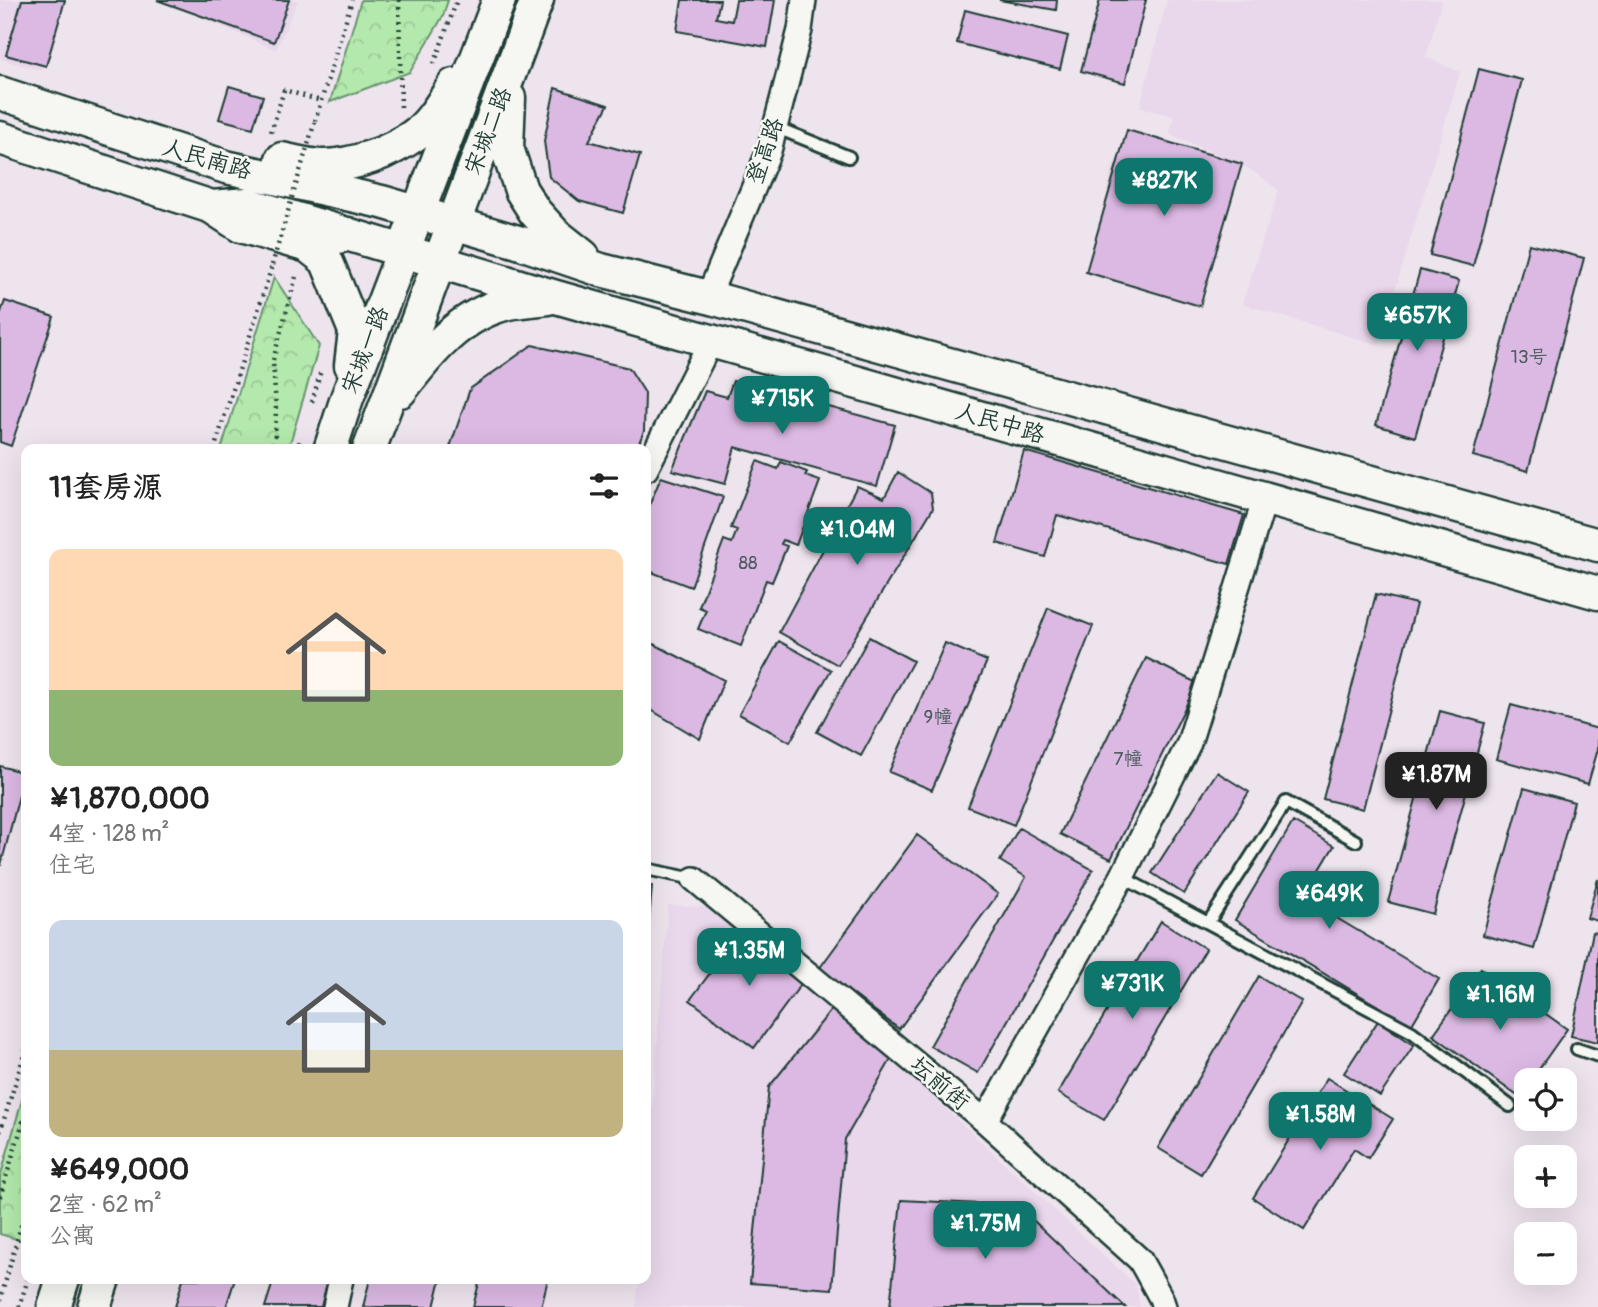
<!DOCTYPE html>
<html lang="zh">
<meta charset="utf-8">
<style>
body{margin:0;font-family:Pangolin,"LXGW WenKai TC",sans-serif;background:#f2f2f2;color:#222;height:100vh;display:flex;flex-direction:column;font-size:26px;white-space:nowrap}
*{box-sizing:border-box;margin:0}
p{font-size:23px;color:#767676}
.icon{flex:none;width:38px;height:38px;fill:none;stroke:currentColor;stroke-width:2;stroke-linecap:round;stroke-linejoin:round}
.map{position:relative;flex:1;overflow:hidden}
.panel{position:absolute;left:21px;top:444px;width:630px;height:840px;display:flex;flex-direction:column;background:#fff;border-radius:14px;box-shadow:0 7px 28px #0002}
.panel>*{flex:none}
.buttons{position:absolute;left:1514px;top:1068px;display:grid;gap:14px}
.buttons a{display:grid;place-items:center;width:63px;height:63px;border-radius:14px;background:#fff;box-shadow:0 7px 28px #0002;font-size:35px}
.price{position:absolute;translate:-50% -60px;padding:0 16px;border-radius:14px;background:#0f766e;color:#fff;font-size:23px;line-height:46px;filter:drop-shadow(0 2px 4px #0008)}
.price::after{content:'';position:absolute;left:50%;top:42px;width:21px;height:16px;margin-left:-10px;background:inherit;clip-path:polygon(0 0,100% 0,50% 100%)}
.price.on{background:#222;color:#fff}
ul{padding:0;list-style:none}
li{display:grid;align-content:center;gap:14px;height:371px;padding:0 28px}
li span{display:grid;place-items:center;height:217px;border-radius:14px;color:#555}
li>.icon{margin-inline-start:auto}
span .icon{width:126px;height:126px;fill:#fffc;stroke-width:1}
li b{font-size:30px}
h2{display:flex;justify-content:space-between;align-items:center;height:84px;padding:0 28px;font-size:30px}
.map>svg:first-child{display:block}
.built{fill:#e9d7eb}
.park{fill:url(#park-crowns);stroke:#699370;stroke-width:2}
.building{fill:#dcb9e3;stroke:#1f3d34;stroke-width:2}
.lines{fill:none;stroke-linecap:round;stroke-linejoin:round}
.lane-casing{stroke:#1f3d34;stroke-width:16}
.street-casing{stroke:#1f3d34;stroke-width:28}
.secondary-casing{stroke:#1f3d34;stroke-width:37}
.path{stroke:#1f3d34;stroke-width:4.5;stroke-dasharray:2 5;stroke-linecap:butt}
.lane{stroke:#f6f6f2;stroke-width:10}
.street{stroke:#f6f6f2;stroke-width:23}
.secondary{stroke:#f6f6f2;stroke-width:32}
.path-bridge{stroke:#1f3d34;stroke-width:4.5;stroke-dasharray:2 5;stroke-linecap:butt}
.labels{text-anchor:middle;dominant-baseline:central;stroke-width:5;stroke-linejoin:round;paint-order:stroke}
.number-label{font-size:19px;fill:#4e5c60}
.street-label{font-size:23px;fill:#1f3d34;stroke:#f6f6f2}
</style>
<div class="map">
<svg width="1598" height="1307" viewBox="0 0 1598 1307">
<defs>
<pattern id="park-crowns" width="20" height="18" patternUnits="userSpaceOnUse" patternTransform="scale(1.75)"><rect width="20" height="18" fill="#b3e9ac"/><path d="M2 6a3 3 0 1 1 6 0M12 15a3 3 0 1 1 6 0" fill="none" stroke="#9ac995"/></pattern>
</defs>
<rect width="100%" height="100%" fill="#eee4ee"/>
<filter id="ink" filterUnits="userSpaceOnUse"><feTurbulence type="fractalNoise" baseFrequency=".0143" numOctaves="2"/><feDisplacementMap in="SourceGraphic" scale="14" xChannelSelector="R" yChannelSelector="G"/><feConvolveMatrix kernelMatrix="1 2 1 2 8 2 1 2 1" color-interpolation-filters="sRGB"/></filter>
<g filter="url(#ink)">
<!-- built -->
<path class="built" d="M0,0H65L42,71L0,59Z
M162,0H298L276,50Z
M1167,0H1442L1426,57L1460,72L1379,345L1242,304L1279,190L1250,169L1170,134L1174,116L1140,107Z
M668,905L728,908L1136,1285L1140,1307H636L639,1279H646V1188Z"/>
<!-- park -->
<path class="park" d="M361,0H448L443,16L410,72L330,102Z
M274,277L319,346L288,450H221Z
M26,1086V1242L0,1234V1178Z"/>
<!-- building -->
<path class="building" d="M22,0H65L46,66L6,55Z
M157,0H289L274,42Z
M682,0H720L716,18L732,21L736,0H775L767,47L677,31Z
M999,0H1057L1056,10Z
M1100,0H1146L1125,83L1081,71Z
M965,10L1068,36L1060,69L957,43Z
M1479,69L1522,80L1473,266L1430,255Z
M229,86L263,96L253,128L219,119Z
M555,88L608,105L589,141L640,155L623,213L579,201L549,177L544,141Z
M1127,130L1242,164L1200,306L1086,272Z
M1529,244L1584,258L1528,471L1473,456Z
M1420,270L1459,281L1415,437L1376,425Z
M5,301L54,317L11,446L0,442V315Z
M532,345L629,368L645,393L644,431L636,450H449L470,389Z
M733,381L895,425L877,486L735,447L725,484L672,470L705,391L727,397Z
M1024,451L1244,515L1229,564L1057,515L1045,557L997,543Z
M757,461L778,469L781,462L807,472L805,476L820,481L796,545L783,540L781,544L787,546L772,582L766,580L741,646L698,629L706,610L699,607L724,540L732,543L737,530L731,528Z
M898,472L931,493L933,508L838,665L779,632L857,486L884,498Z
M661,477L723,497L691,587L646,570V513Z
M1376,594L1416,604L1363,809L1323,799Z
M1048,608L1093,626L1014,825L968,807Z
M869,637L913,661L861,756L817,732Z
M646,640L724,680L700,739L646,707Z
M779,641L831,670L790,742L739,714Z
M945,643L987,661L932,790L889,772Z
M1146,658L1197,683L1111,859L1060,834Z
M1511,705L1598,729V749L1588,784L1496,759Z
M1440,711L1485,723L1433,914L1388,902Z
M0,766L25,773L1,865H0Z
M1217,772L1249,792L1184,894L1152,873Z
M1524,788L1574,802L1534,949L1483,935Z
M1293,822L1334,846L1303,898L1439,979L1411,1026L1235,920Z
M1019,828L1093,870L978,1073L930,1046L1026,877L1000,861Z
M917,835L998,894L899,1029L819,969Z
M1598,879V921L1587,918Z
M646,885L652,886L646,958Z
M1161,921L1206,949L1104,1120L1058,1093Z
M743,929L807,976L754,1048L690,1000Z
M1593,932L1598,933V1042L1571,1036Z
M1481,968L1567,1029L1531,1080H1526V1087L1519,1097L1433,1035Z
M1259,976L1302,1002L1201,1174L1158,1148Z
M832,1009L893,1056L845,1139L832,1289L750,1283L769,1087Z
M1378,1021L1414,1045L1380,1096L1344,1073Z
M1327,1078L1393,1119L1368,1158L1354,1149L1304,1230L1253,1198Z
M901,1200L1018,1206L1125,1307H890Z
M183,1279H235L226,1307H227H175Z
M274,1279H328L321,1307H265Z
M370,1279H441L434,1307H363Z
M480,1279H548L541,1307H473Z"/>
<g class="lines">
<!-- lane casing -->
<g class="lane-casing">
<path id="lane" d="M775,127L849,157
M646,869L694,879
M1122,877L1412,1032L1510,1106
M1208,923L1286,802L1356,841
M1577,1049L1598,1056"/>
</g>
<!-- street casing -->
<g class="street-casing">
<path id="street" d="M708,297L769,151L800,30L804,0
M646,469L711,341
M694,879L985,1121L1140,1260L1161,1298L1164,1307
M985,1121L1122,877L1189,743L1265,498
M335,1307L341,1279"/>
</g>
<!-- secondary casing -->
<g class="secondary-casing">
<path id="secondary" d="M0,93L226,167L382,202L518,242L601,270L708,297L1598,545
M509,98L507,148L521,190L535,212L554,233L583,256
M0,138L212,207L241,226L308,246L348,234
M282,159C295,162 311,166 325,166C354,165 389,153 413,136C431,124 442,103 454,85
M212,207L247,204L556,297L1598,593
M308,246L326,260L329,267L355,331L351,365
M400,391C429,353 460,314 509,303C522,300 535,300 548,298
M330,450L347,398L499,0
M369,450L537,0
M54,1307L63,1279
M94,1307L103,1279"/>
</g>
<!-- path -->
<path class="path" d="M399,0L401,108
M434,64L457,0
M315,121L352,0
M271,132L284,90L321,101
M312,402L321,370
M214,450L272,266
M270,450L275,435L276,409L273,360L297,273
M297,450L300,440
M0,1132L26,1049
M0,1197L23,1122L26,1123
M0,1301L26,1208
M19,1307L28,1279"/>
<!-- lane -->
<use href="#lane" class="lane"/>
<!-- street -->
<use href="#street" class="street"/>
<!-- secondary -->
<use href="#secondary" class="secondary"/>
<!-- path-bridge -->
<path class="path-bridge" d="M272,265L315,121"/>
</g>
</g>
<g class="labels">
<!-- number labels -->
<g class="number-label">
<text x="1529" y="357">13号</text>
<text x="748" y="563">88</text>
<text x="938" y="717">9幢</text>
<text x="1128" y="759">7幢</text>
</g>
<!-- street labels -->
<g class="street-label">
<text transform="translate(488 131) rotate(-69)">宋城二路</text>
<text transform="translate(765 151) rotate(-71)">登高路</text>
<text transform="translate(207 159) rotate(16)">人民南路</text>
<text transform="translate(365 350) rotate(-69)">宋城一路</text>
<text transform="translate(1000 423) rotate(16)">人民中路</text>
<text transform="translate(940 1083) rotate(40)">坛前街</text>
</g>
</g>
</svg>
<div class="buttons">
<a><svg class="icon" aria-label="locate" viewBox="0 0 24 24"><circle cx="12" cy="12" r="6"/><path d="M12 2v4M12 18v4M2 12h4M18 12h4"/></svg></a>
<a>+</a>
<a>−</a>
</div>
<b class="price" style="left:1164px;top:218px">¥827K</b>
<b class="price" style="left:1417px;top:353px">¥657K</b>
<b class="price" style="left:782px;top:436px">¥715K</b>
<b class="price" style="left:857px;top:567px">¥1.04M</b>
<b class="price on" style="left:1436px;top:812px">¥1.87M</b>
<b class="price" style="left:1329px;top:931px">¥649K</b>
<b class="price" style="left:749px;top:988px">¥1.35M</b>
<b class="price" style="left:1132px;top:1021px">¥731K</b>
<b class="price" style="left:1500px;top:1032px">¥1.16M</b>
<b class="price" style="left:1320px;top:1152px">¥1.58M</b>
<b class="price" style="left:985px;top:1261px">¥1.75M</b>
<section class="panel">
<h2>11套房源<svg class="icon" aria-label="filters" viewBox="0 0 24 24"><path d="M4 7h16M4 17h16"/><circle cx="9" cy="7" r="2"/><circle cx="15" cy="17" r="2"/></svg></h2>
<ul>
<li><span style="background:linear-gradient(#ffd9b3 65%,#8fb573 0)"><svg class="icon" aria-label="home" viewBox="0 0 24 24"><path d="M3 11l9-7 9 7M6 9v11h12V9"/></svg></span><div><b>¥1,870,000</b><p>4室 · 128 m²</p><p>住宅</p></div></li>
<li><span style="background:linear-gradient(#c9d6e8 60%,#c2b280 0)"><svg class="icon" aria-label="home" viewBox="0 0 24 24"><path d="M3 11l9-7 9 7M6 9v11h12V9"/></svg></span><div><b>¥649,000</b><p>2室 · 62 m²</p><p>公寓</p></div></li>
</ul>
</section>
</div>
